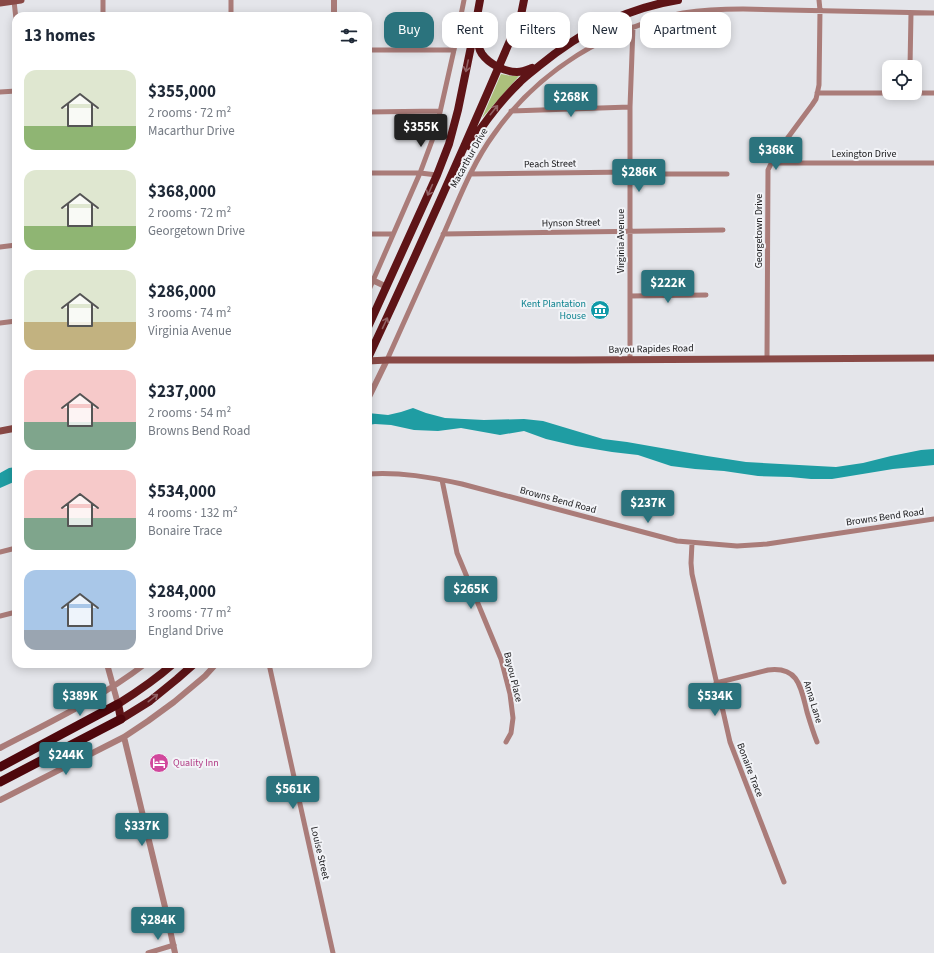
<!DOCTYPE html>
<meta charset="utf-8">
<style>
body{margin:0;font-family:"Source Sans 3",sans-serif;background:#f6f6f7;color:#1f2937;height:100vh;display:flex;flex-direction:column;font-size:15px;white-space:nowrap}
*{box-sizing:border-box;margin:0}
p{font-size:13px;color:#747a83}
.icon{flex:none;width:22px;height:22px;fill:none;stroke:currentColor;stroke-width:2;stroke-linecap:round;stroke-linejoin:round}
.map{position:relative;flex:1;overflow:hidden}
.drawer{position:absolute;left:12px;top:12px;width:360px;height:656px;display:flex;flex-direction:column;background:#fff;border-radius:12px;box-shadow:0 2px 10px #0003}
.drawer>*{flex:none}
.banner{position:absolute;left:384px;top:12px;width:380px;height:36px;display:flex;gap:8px}
.fabs{position:absolute;left:882px;top:60px;display:grid;gap:8px}
.fabs a{display:grid;place-items:center;width:40px;height:40px;border-radius:8px;background:#fff;box-shadow:0 2px 10px #0003;font-size:20px}
.price{position:absolute;translate:-50% -34px;padding:0 9px;border-radius:4px;background:#2b737d;color:#fff;font-size:13px;line-height:26px;filter:drop-shadow(0 1px 2px #0008)}
.price::after{content:'';position:absolute;left:50%;top:24px;width:12px;height:9px;margin-left:-6px;background:inherit;clip-path:polygon(0 0,100% 0,50% 100%)}
.price.selected{background:#222;color:#fff}
ul{padding:0;list-style:none}
li{display:flex;align-items:center;gap:12px;height:100px;padding:0 12px}
li span{display:grid;place-items:center;flex:none;width:112px;height:80px;border-radius:12px;color:#555}
li>.icon{margin-inline-start:auto}
span .icon{width:48px;height:48px;fill:#fffc;stroke-width:1}
li b{font-size:17px}
h2{display:flex;justify-content:space-between;align-items:center;height:48px;padding:0 12px;font-size:17px}
.tag{padding:0 14px;border-radius:12px;background:#fff;box-shadow:0 2px 10px #0003;font-size:14px;line-height:36px}
.tag.selected{background:#2b737d;color:#fff}
.map>svg:first-child{display:block}
.green{fill:#acc07c}
.water{fill:#1f9da3}
.lines{fill:none;stroke-linecap:round;stroke-linejoin:round}
.minor{stroke:#aa7c79;stroke-width:5}
.tertiary{stroke:#aa7c79;stroke-width:6}
.secondary{stroke:#894946;stroke-width:7}
.trunk{stroke:#5e1417;stroke-width:8}
.motorway{stroke:#4e070c;stroke-width:9}
.oneway{stroke:#926265}
.labels{text-anchor:middle;dominant-baseline:central;stroke-width:4;stroke-linejoin:round;paint-order:stroke}
.street-label{font-size:10px;fill:#171719;stroke:#f2f3f7}
.culture-label{font-size:10px;fill:#0d838f;stroke:#f2f3f7;text-anchor:end}
.hotel-label{font-size:10px;fill:#b23c85;stroke:#f2f3f7;text-anchor:start}
</style>
<div class="map">
<svg width="934" height="953" viewBox="0 0 934 953">
<rect width="100%" height="100%" fill="#e4e5ea"/>
<!-- green -->
<path class="green" d="M501,74L511,76H519L482,118Z"/>
<!-- water -->
<path class="water" d="M413,408L426,413L445,418L484,420L524,419L543,421L603,439L627,442L707,456L746,462L836,467L863,463L891,456L921,450L934,449V465L893,469L832,479H811L790,477L758,476L724,471L695,469L671,466L638,455L612,452L576,446L546,439L524,431L500,435L461,428L438,431L414,430L391,425L375,424L368,425V413L388,415L401,412Z
M16,467V481L0,488V473L9,468Z"/>
<g class="lines">
<!-- minor -->
<path class="minor" d="M103,0V16
M231,0V16
M14,1L16,19
M368,50H454
M910,67L911,13
M0,92L16,91
M817,93H889
M915,93H934
M511,111L630,107
M368,112L440,111
M771,163H934
M368,173H420L437,175
M470,174L630,172
M630,174H727
M368,234H393
M443,234L723,230
M0,247L16,245
M368,292L420,173L436,130L454,50L464,0
M630,296L706,295
M0,323L16,321
M767,358L768,170L775,155L812,105L816,99L819,85L820,10L819,0
M630,359V107L633,27
M387,360C406,317 425,275 444,233C459,199 472,164 494,134C538,71 608,28 683,13C702,10 723,9 743,9L934,13
M368,474C401,472 430,477 462,484L677,541L737,546L767,544L934,519
M442,480L457,553L501,659L510,694L513,718L511,733L506,742
M692,543L691,563L692,574L730,742L784,882
M0,552L16,548
M0,616L16,612
M269,664L333,953
M716,683L768,670C799,666 801,688 807,712C810,722 813,732 817,742
M148,953L174,945"/>
<!-- tertiary -->
<path class="tertiary" d="M334,0V16
M368,278L387,287
M368,399L387,360
M107,664L118,704
M124,737L165,907L175,953
M0,748C50,722 101,698 145,664
M0,800L124,737L148,721L174,702L205,676L216,664"/>
<!-- secondary -->
<path class="secondary" d="M0,3L21,0
M368,361L387,360H574L934,358
M0,431L16,428"/>
<!-- trunk -->
<path class="trunk" d="M477,33C477,40 478,48 482,54C489,64 505,72 517,72C523,72 527,70 532,68
M469,146C484,123 500,101 520,82C526,76 533,71 539,66C579,33 627,8 678,0
M368,327L437,175L449,144L458,110L476,22L480,0
M368,358C421,245 472,130 521,15L524,0
M173,664C156,679 137,692 118,704L121,719L150,701L177,679L194,664"/>
<!-- motorway -->
<path class="motorway" d="M0,767L118,704
M0,782L121,719"/>
</g>
<!-- one-way arrows -->
<defs><path id="oneway-shaft" d="M-6 0H5M1.5-3L5.5 0L1.5 3" fill="none" stroke-width="1.6" stroke-linecap="round" stroke-linejoin="round"/></defs>
<g class="oneway">
<use href="#oneway-shaft" transform="translate(467 66) rotate(102)"/>
<use href="#oneway-shaft" transform="translate(494 110) rotate(-51)"/>
<use href="#oneway-shaft" transform="translate(430 190) rotate(114)"/>
<use href="#oneway-shaft" transform="translate(385 323) rotate(-65)"/>
<use href="#oneway-shaft" transform="translate(153 698) rotate(-38)"/>
</g>
<!-- icons -->
<defs>
<g id="museum-disc" transform="scale(1)"><circle r="9.5" fill="#0f9aa8" stroke="#f2f3f7"/><path d="M0-6L6-3V-2H-6V-3ZM-5-1h2V3h-2ZM-1-1h2V3h-2ZM3-1h2V3H3ZM-6 4H6V6H-6Z" fill="#fff"/></g>
<g id="hotel-disc" transform="scale(1)"><circle r="9.5" fill="#d1479c" stroke="#f2f3f7"/><path d="M-6-4.5h1.5V1H6V5H4.5V3h-9V5H-6ZM-4 0a1.8 1.8 0 1 1 3.6 0ZM.5 0V-2.5h3Q6-2.5 6 0Z" fill="#fff"/></g>
</defs>
<g fill-rule="evenodd">
<use href="#museum-disc" x="600" y="310"/>
<use href="#hotel-disc" x="159" y="763"/>
</g>
<g class="labels">
<!-- street labels -->
<g class="street-label">
<text x="864" y="154">Lexington Drive</text>
<text transform="translate(469 158) rotate(-61)">Macarthur Drive</text>
<text transform="translate(550 164) rotate(-1)">Peach Street</text>
<text transform="translate(571 223) rotate(-1)">Hynson Street</text>
<text transform="translate(759 231) rotate(-90)">Georgetown Drive</text>
<text transform="translate(621 241) rotate(-90)">Virginia Avenue</text>
<text transform="translate(651 349) rotate(-1)">Bayou Rapides Road</text>
<text transform="translate(558 500) rotate(15)">Browns Bend Road</text>
<text transform="translate(885 517) rotate(-8)">Browns Bend Road</text>
<text transform="translate(513 677) rotate(76)">Bayou Place</text>
<text transform="translate(813 702) rotate(73)">Anna Lane</text>
<text transform="translate(750 770) rotate(69)">Bonaire Trace</text>
<text transform="translate(320 853) rotate(77)">Louise Street</text>
</g>
<!-- culture labels -->
<g class="culture-label">
<text x="586" y="304">Kent Plantation<tspan x="586" dy="12">House</tspan></text>
</g>
<!-- hotel labels -->
<g class="hotel-label">
<text x="173" y="763">Quality Inn</text>
</g>
</g>
</svg>
<div class="fabs">
<a><svg class="icon" aria-label="locate" viewBox="0 0 24 24"><circle cx="12" cy="12" r="6"/><path d="M12 2v4M12 18v4M2 12h4M18 12h4"/></svg></a>
</div>
<b class="price" style="left:571px;top:118px">$268K</b>
<b class="price selected" style="left:421px;top:148px">$355K</b>
<b class="price" style="left:776px;top:171px">$368K</b>
<b class="price" style="left:639px;top:193px">$286K</b>
<b class="price" style="left:668px;top:304px">$222K</b>
<b class="price" style="left:648px;top:524px">$237K</b>
<b class="price" style="left:471px;top:610px">$265K</b>
<b class="price" style="left:80px;top:717px">$389K</b>
<b class="price" style="left:715px;top:717px">$534K</b>
<b class="price" style="left:66px;top:776px">$244K</b>
<b class="price" style="left:293px;top:810px">$561K</b>
<b class="price" style="left:142px;top:847px">$337K</b>
<b class="price" style="left:158px;top:941px">$284K</b>
<div class="banner">
<a class="tag selected">Buy</a>
<a class="tag">Rent</a>
<a class="tag">Filters</a>
<a class="tag">New</a>
<a class="tag">Apartment</a>
</div>
<section class="drawer">
<h2>13 homes<svg class="icon" aria-label="filters" viewBox="0 0 24 24"><path d="M4 7h16M4 17h16"/><circle cx="9" cy="7" r="2"/><circle cx="15" cy="17" r="2"/></svg></h2>
<ul>
<li><span style="background:linear-gradient(#dfe7d0 70%,#8fb573 0)"><svg class="icon" aria-label="home" viewBox="0 0 24 24"><path d="M3 11l9-7 9 7M6 9v11h12V9"/></svg></span><div><b>$355,000</b><p>2 rooms · 72 m²</p><p>Macarthur Drive</p></div></li>
<li><span style="background:linear-gradient(#dfe7d0 70%,#8fb573 0)"><svg class="icon" aria-label="home" viewBox="0 0 24 24"><path d="M3 11l9-7 9 7M6 9v11h12V9"/></svg></span><div><b>$368,000</b><p>2 rooms · 72 m²</p><p>Georgetown Drive</p></div></li>
<li><span style="background:linear-gradient(#dfe7d0 65%,#c2b280 0)"><svg class="icon" aria-label="home" viewBox="0 0 24 24"><path d="M3 11l9-7 9 7M6 9v11h12V9"/></svg></span><div><b>$286,000</b><p>3 rooms · 74 m²</p><p>Virginia Avenue</p></div></li>
<li><span style="background:linear-gradient(#f6c9c9 65%,#7fa58c 0)"><svg class="icon" aria-label="home" viewBox="0 0 24 24"><path d="M3 11l9-7 9 7M6 9v11h12V9"/></svg></span><div><b>$237,000</b><p>2 rooms · 54 m²</p><p>Browns Bend Road</p></div></li>
<li><span style="background:linear-gradient(#f6c9c9 60%,#7fa58c 0)"><svg class="icon" aria-label="home" viewBox="0 0 24 24"><path d="M3 11l9-7 9 7M6 9v11h12V9"/></svg></span><div><b>$534,000</b><p>4 rooms · 132 m²</p><p>Bonaire Trace</p></div></li>
<li><span style="background:linear-gradient(#a9c7e8 75%,#9aa5b1 0)"><svg class="icon" aria-label="home" viewBox="0 0 24 24"><path d="M3 11l9-7 9 7M6 9v11h12V9"/></svg></span><div><b>$284,000</b><p>3 rooms · 77 m²</p><p>England Drive</p></div></li>
</ul>
</section>
</div>
